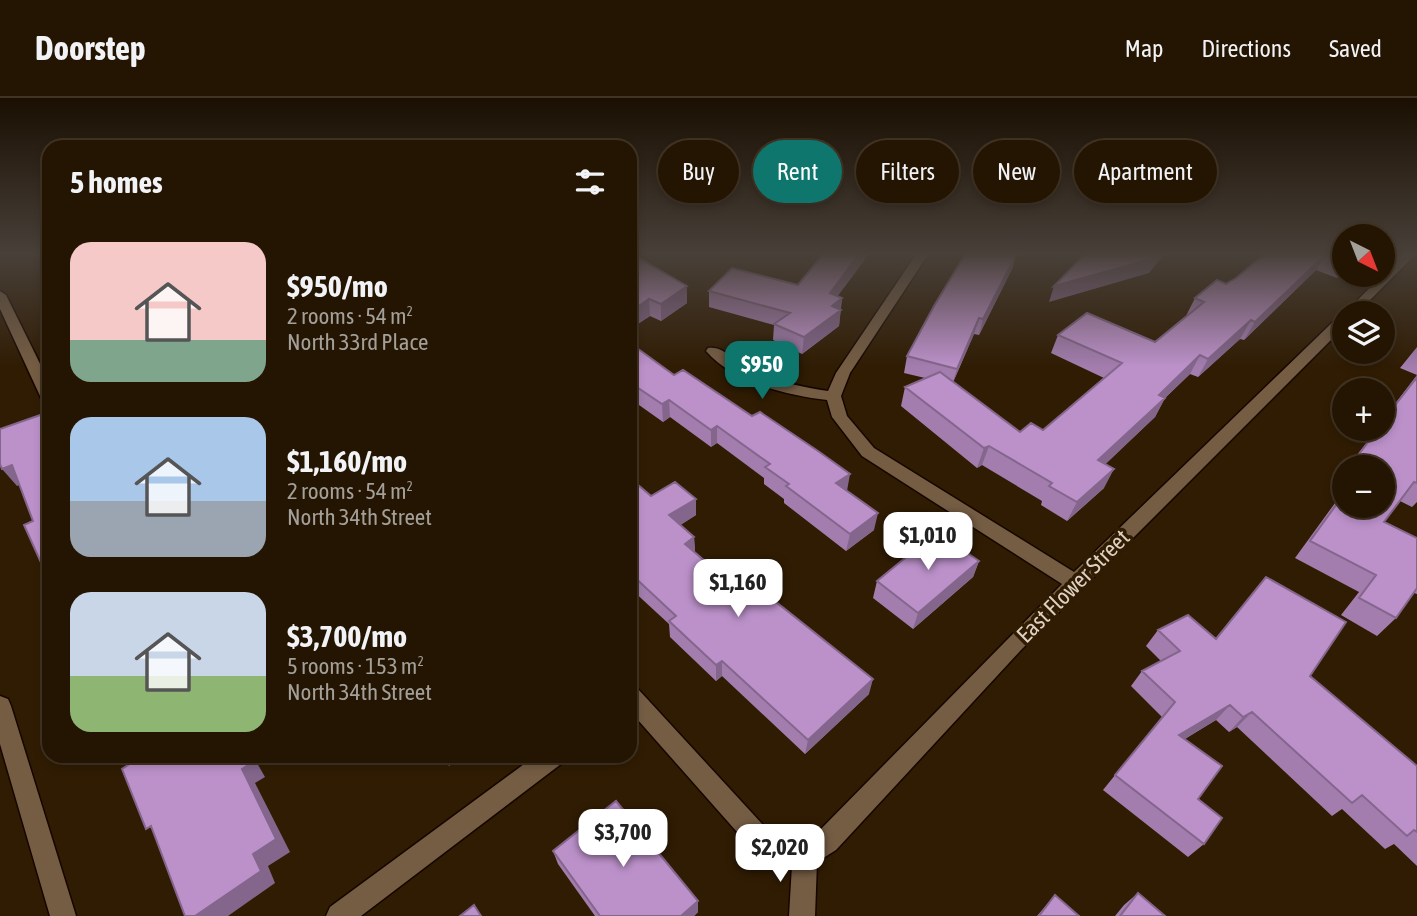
<!DOCTYPE html>
<meta charset="utf-8">
<style>
body{margin:0;font-family:"Asap Condensed",sans-serif;background:#2c1e0c;color:#f1f3f6;height:100vh;display:flex;flex-direction:column;font-size:26px;white-space:nowrap}
*{box-sizing:border-box;margin:0}
p{font-size:23px;color:#a39f99}
.icon{flex:none;width:38px;height:38px;fill:none;stroke:currentColor;stroke-width:2;stroke-linecap:round;stroke-linejoin:round}
.map{position:relative;flex:1;overflow:hidden}
.details{position:absolute;left:42px;top:42px;width:595px;height:623px;display:flex;flex-direction:column;background:#241502;border-radius:21px;box-shadow:0 4px 10px #0003,0 0 0 2px #413424}
.details>*{flex:none}
.guide{position:absolute;left:658px;top:42px;width:653px;height:63px;display:flex;gap:14px}
.needle{width:46px;rotate:138deg}
.fabs{position:absolute;left:1332px;top:126px;display:grid;gap:14px}
.fabs a{display:grid;place-items:center;width:63px;height:63px;border-radius:50%;background:#241502;box-shadow:0 4px 10px #0003,0 0 0 2px #413424;font-size:35px}
.price{position:absolute;translate:-50% -60px;padding:0 16px;border-radius:14px;background:#fff;color:#222;font-size:23px;line-height:46px;filter:drop-shadow(0 2px 4px #0008)}
.price::after{content:'';position:absolute;left:50%;top:42px;width:21px;height:16px;margin-left:-10px;background:inherit;clip-path:polygon(0 0,100% 0,50% 100%)}
.price.active{background:#0f766e;color:#fff}
ul{padding:0;list-style:none}
li{display:flex;align-items:center;gap:21px;height:175px;padding:0 28px}
li span{display:grid;place-items:center;flex:none;width:196px;height:140px;border-radius:21px;color:#555}
li>.icon{margin-inline-start:auto}
span .icon{width:84px;height:84px;fill:#fffc;stroke-width:1}
li b{font-size:30px}
h2{display:flex;justify-content:space-between;align-items:center;height:84px;padding:0 28px;font-size:30px}
.tag{padding:0 24px;border-radius:32px;background:#241502;box-shadow:0 4px 10px #0003,0 0 0 2px #413424;font-size:24px;line-height:63px}
.tag.active{background:#0f766e;color:#fff}
header{display:flex;align-items:center;gap:42px;box-sizing:border-box;height:98px;padding:0 35px;background:#241502;border-bottom:2px solid #413424}
header strong{font-size:33px}
nav{display:flex;gap:38px;margin-inline-start:auto;font-size:24px}
.map>svg:first-child{display:block}
.lines{fill:none;stroke-linecap:round;stroke-linejoin:round}
.street-casing{stroke:#170600;stroke-width:3}
.street{fill:#755d44;fill-rule:evenodd}
.wall{fill:#a27dae}
.shaded-wall{fill:#84668d}
.building{fill:#bc91ca;stroke:#84668d;stroke-width:2}
.labels{text-anchor:middle;dominant-baseline:central;stroke-width:7;stroke-linejoin:round;paint-order:stroke}
.street-label{font-size:23px;fill:#ded0c2;stroke:#301c03}
</style>
<header>
<strong>Doorstep</strong>
<nav><a>Map</a><a>Directions</a><a>Saved</a></nav>
</header>
<div class="map">
<svg width="1417" height="818" viewBox="0 0 1417 818">
<rect width="100%" height="100%" fill="#301c03"/>
<g class="lines">
<!-- street casing -->
<g class="street-casing">
<path id="street" d="M917,155H929L850,275L841,298L847,318L874,350L1074,474L1339,218L1344,217V229L1021,552L836,752L817,764L815,818H789L792,767L760,760L630,613V588L638,591L775,740L803,744L818,734L1062,486L862,358L832,319L827,302C787,297 734,285 706,253L708,250C722,247 735,263 747,269C772,283 800,289 828,293L836,275Z
M1382,155L1401,158L1405,155H1417L1357,215L1344,216L1395,164L1382,160Z
M0,193L6,197L49,284V305L41,300L0,211Z
M0,598L8,601L11,608L76,818H50L0,646Z
M535,658H564L561,666L361,818H326L330,809Z"/>
</g>
<!-- street -->
<use href="#street" class="street"/>
</g>
<!-- wall -->
<path class="wall" d="M630,155L687,205L661,223L650,218L630,231Z
M1263,155H1344V173L1337,180L1316,172L1244,242L1240,241L1198,279L1190,276L1165,300L1155,319L1105,366L1104,390L1067,423L1041,407L1042,403L982,367L977,370L901,308L905,289L925,280L904,275L907,258L1013,169L979,237L974,236L953,284L1020,334L1043,332L1104,280L1051,255L1058,237L1155,244L1186,218L1195,200L1236,180L1265,155Z
M709,193L837,198L842,200L839,228L802,256L773,242L774,227L709,209Z
M630,245L674,277L847,393L874,432L846,453L784,405V401L764,386V380L717,345L711,349L670,319L663,324L639,307L632,310L630,309Z
M1417,249V277L1400,270Z
M1417,277V404L1412,409L1400,403L1384,424L1417,440V496L1414,495L1396,520L1377,538L1341,517L1359,494L1295,460L1343,394L1340,393L1344,388V408L1382,369H1348L1377,331H1382V323Z
M630,380L651,398L696,417L680,427L694,439L695,454L726,481L869,596L805,656L722,578L716,583L670,539L669,526L630,490Z
M979,463L973,479L913,531L873,500L877,483Z
M1158,532L1310,578L1417,668V768L1394,746L1385,751L1342,711L1332,718L1237,629L1229,634L1216,622L1185,641L1198,701L1204,746L1188,759L1103,692L1162,619L1131,588L1142,573L1161,563L1146,548Z
M553,753L698,803V814L694,818H595L558,766Z
M1138,795L1165,818H1115L1124,807Z
M1055,797L1079,818H1037Z"/>
<!-- shaded-wall -->
<path class="shaded-wall" d="M860,155H870L828,211L830,195Z
M1017,155L1013,169L979,237L983,221Z
M1160,155H1164L1162,159L1149,175L1049,204L1054,188Z
M1327,155L1316,172L1244,242L1255,224Z
M687,188V205L661,223V206Z
M842,200L839,228L802,256L804,239L832,208Z
M649,201L650,218L630,231V214Z
M979,220L974,236L952,287L957,271Z
M1251,222L1240,241L1198,279L1208,261Z
M1200,257L1190,276L1165,300L1155,319L1089,382L1098,362L1159,297Z
M638,290L639,307L632,310L631,293Z
M669,302L670,319L663,324L662,306Z
M717,328V345L711,349V332Z
M989,348L982,367L977,370L984,350Z
M12,367L26,384L17,388L2,371Z
M1114,371L1104,390L1067,423L1077,404Z
M850,376L847,393L836,385Z
M696,401V417L670,434L669,417Z
M878,415L874,432L846,453L850,436Z
M694,439L695,455L685,446Z
M979,463L973,479L913,531L918,515Z
M49,466V475L43,469Z
M722,563V578L716,583V567Z
M873,581L869,596L805,656L808,642Z
M1230,607L1216,622L1166,652L1179,637Z
M1252,614L1237,629L1229,634L1243,619Z
M248,658H253L265,679L255,685L290,754L268,768L275,785L228,818H195L253,756L242,671Z
M444,658H462L449,668Z
M698,803V814L694,818H681Z"/>
<!-- building -->
<path class="building" d="M630,155L687,188L661,206L649,201L630,214Z
M824,155H860L830,195L842,200L832,208L841,212L804,239L774,226L790,215L709,193L732,170L798,187Z
M966,155H1017L983,221L979,220L957,271L907,258L934,208Z
M1086,155H1160L1155,160L1054,188Z
M1266,155H1327L1255,224L1251,222L1208,261L1200,257L1159,297L1165,300L1098,362L1114,371L1077,404L1049,388L1052,385L989,348L984,350L905,289L940,274L1020,334L1031,325L1043,332L1122,265L1058,237L1087,215L1155,244L1204,204L1195,200L1217,182L1226,186L1236,180Z
M1327,155H1344V160Z
M630,245L674,277L683,272L752,318L760,314L818,353L850,376L836,385L878,415L850,436L786,388L789,386L765,369L770,366L717,328L711,332L669,302L662,306L638,290L631,293Z
M1417,279V385L1414,384L1384,424L1417,440V490L1396,520L1359,500L1376,477L1310,443L1344,396V408H1382V369H1360L1364,364L1356,360L1378,331H1382V324Z
M49,314V466L43,469L24,427L33,423L12,367L2,371L0,366V331Z
M630,380L651,398L675,384L696,401L669,417L694,439L685,446L726,481L737,473L873,581L808,642L722,563L716,567L669,523L676,518L630,475Z
M937,434L979,463L918,515L877,483Z
M1266,479L1346,524L1310,578L1417,668V734L1414,732L1407,738L1362,697L1352,705L1252,614L1243,619L1230,607L1179,637L1222,668L1198,701L1222,720L1204,746L1115,677L1175,604L1142,573L1180,553L1158,532L1188,517L1216,541Z
M128,658H248L251,665L242,671L276,741L253,756L261,773L195,818H185L151,728L146,731L122,671L131,665Z
M616,703L698,803L681,818H600L553,753Z
M1138,795L1165,818H1120Z
M1055,797L1079,818H1039Z
M474,807L481,818H460Z"/>
<!-- sky -->
<linearGradient id="sky" x2="0" y2="1"><stop stop-color="#1a0f02"/><stop offset="0.58" stop-color="#484039"/><stop offset="1" stop-color="#484039" stop-opacity="0"/></linearGradient>
<rect width="1417" height="269" fill="url(#sky)"/>
<g class="labels">
<!-- street labels -->
<g class="street-label">
<text transform="translate(1073 488) rotate(-45)">East Flower Street</text>
</g>
</g>
</svg>
<div class="fabs">
<a><svg class="needle" viewBox="-14 -14 28 28"><path d="M0-13l5 13h-10z" fill="#e53935"/><path d="M0 13l5-13h-10z" fill="#a39f99"/></svg></a>
<a><svg class="icon" aria-label="layers" viewBox="0 0 24 24"><path d="M12 4l9 5-9 5-9-5zM3 14l9 5 9-5"/></svg></a>
<a>+</a>
<a>−</a>
</div>
<b class="price active" style="left:762px;top:303px">$950</b>
<b class="price" style="left:928px;top:474px">$1,010</b>
<b class="price" style="left:738px;top:521px">$1,160</b>
<b class="price" style="left:623px;top:771px">$3,700</b>
<b class="price" style="left:780px;top:786px">$2,020</b>
<div class="guide">
<a class="tag">Buy</a>
<a class="tag active">Rent</a>
<a class="tag">Filters</a>
<a class="tag">New</a>
<a class="tag">Apartment</a>
</div>
<section class="details">
<h2>5 homes<svg class="icon" aria-label="filters" viewBox="0 0 24 24"><path d="M4 7h16M4 17h16"/><circle cx="9" cy="7" r="2"/><circle cx="15" cy="17" r="2"/></svg></h2>
<ul>
<li><span style="background:linear-gradient(#f6c9c9 70%,#7fa58c 0)"><svg class="icon" aria-label="home" viewBox="0 0 24 24"><path d="M3 11l9-7 9 7M6 9v11h12V9"/></svg></span><div><b>$950/mo</b><p>2 rooms · 54 m²</p><p>North 33rd Place</p></div></li>
<li><span style="background:linear-gradient(#a9c7e8 60%,#9aa5b1 0)"><svg class="icon" aria-label="home" viewBox="0 0 24 24"><path d="M3 11l9-7 9 7M6 9v11h12V9"/></svg></span><div><b>$1,160/mo</b><p>2 rooms · 54 m²</p><p>North 34th Street</p></div></li>
<li><span style="background:linear-gradient(#c9d6e8 60%,#8fb573 0)"><svg class="icon" aria-label="home" viewBox="0 0 24 24"><path d="M3 11l9-7 9 7M6 9v11h12V9"/></svg></span><div><b>$3,700/mo</b><p>5 rooms · 153 m²</p><p>North 34th Street</p></div></li>
</ul>
</section>
</div>
